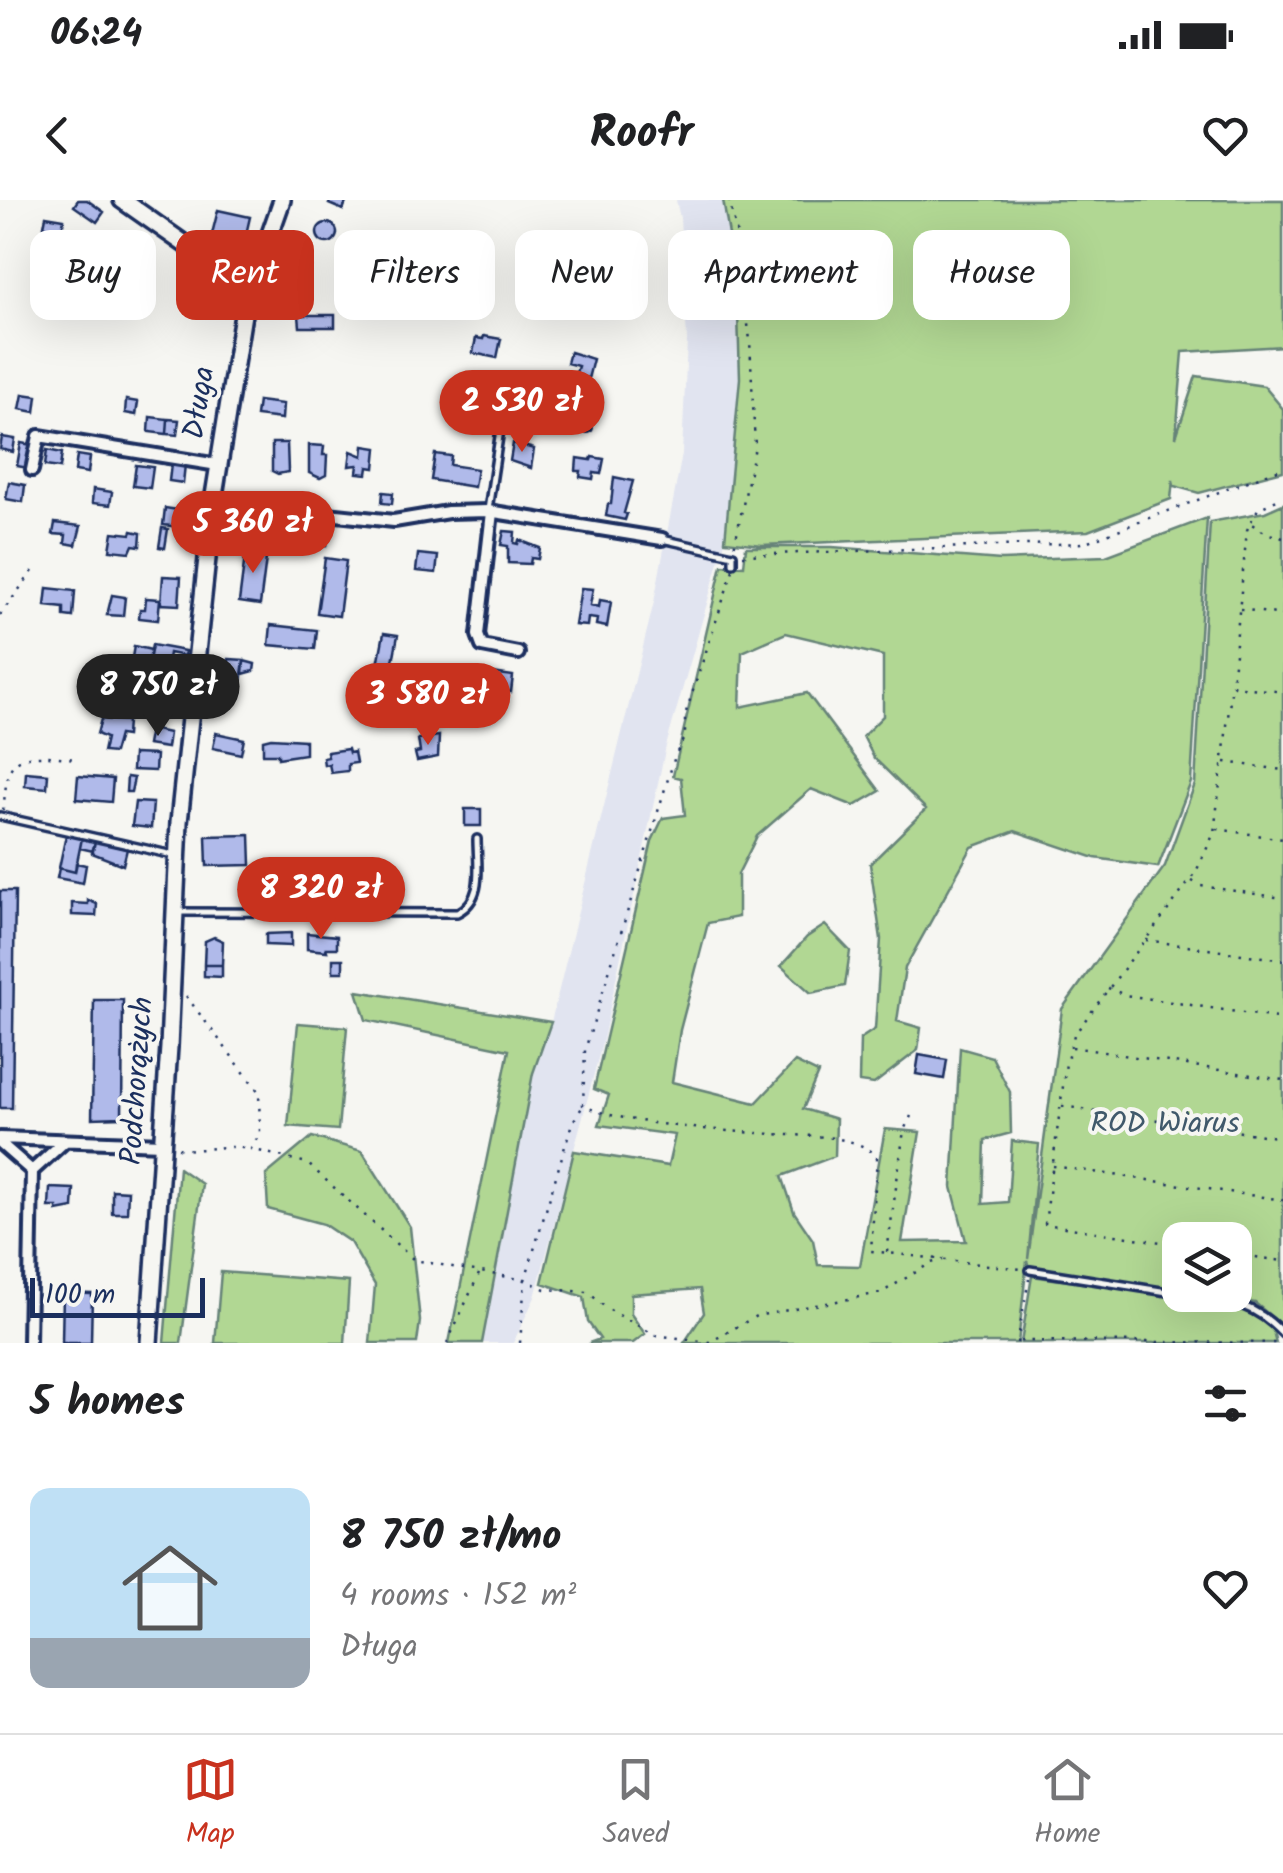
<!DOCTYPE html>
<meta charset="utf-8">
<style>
body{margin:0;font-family:Kalam,sans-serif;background:#f2f2f2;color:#202124;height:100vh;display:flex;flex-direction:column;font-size:38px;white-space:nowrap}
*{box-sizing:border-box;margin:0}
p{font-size:32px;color:#757577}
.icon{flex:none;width:55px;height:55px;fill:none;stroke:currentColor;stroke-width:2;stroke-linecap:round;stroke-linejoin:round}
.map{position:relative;height:1143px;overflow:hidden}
.panel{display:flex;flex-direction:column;background:#fff;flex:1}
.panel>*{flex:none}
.hud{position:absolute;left:30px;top:30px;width:1225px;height:90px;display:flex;gap:20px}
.tools{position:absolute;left:1162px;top:1022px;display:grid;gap:20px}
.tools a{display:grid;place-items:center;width:90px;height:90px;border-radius:20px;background:#fff;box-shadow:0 10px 40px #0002;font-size:50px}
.scale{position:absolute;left:30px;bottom:25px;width:175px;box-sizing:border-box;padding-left:10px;border:5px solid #1b2f5e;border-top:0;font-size:28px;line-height:35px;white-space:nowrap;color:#1b2f5e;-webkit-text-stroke:8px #f6f6f2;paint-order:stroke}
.price{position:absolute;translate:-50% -85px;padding:0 22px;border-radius:35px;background:#c8321e;color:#fff;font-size:32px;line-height:65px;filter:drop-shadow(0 2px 5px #0008)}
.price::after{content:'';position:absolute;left:50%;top:60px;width:30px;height:22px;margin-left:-15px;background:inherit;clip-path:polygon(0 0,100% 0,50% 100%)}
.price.selected{background:#222;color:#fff}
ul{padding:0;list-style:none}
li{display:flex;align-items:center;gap:30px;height:250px;padding:0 30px}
li span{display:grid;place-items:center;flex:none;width:280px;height:200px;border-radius:20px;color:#555}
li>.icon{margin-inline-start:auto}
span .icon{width:120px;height:120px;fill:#fffc;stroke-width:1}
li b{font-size:42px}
h2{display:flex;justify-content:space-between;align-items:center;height:120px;padding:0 30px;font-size:42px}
.pill{padding:0 35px;border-radius:20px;background:#fff;box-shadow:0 10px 40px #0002;font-size:35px;line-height:90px}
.pill.selected{background:#c8321e;color:#fff}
.status{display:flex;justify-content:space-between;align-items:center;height:70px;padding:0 50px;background:#fff;direction:ltr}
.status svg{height:28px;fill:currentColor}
header{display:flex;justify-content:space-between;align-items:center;height:130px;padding:0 30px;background:#fff;font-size:45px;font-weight:800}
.tab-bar{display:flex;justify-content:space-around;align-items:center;height:140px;border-top:2px solid #e0e0e0;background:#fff;font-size:28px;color:#757577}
.tab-bar a{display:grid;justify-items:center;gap:5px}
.tab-bar .selected{color:#c8321e}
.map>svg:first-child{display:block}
.built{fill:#e1e4f0}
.green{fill:#b1d793;stroke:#668378;stroke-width:2.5}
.building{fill:#b0baea;stroke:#1b2f5e;stroke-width:2.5}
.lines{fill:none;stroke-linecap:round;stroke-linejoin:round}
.lane-casing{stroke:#1b2f5e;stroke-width:12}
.street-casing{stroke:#1b2f5e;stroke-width:18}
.secondary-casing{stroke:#1b2f5e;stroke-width:22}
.path{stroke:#1b2f5e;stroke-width:2.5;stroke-dasharray:2.5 8;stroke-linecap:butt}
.lane{stroke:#f6f6f2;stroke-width:5}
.street{stroke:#f6f6f2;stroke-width:10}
.secondary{stroke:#f6f6f2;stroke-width:15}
.labels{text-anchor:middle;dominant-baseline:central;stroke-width:8;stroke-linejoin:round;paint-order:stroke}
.street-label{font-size:30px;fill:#1b2f5e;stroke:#f6f6f2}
.park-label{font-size:30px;fill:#40596b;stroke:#f6f6f2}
</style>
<div class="status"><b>06:24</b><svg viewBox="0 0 49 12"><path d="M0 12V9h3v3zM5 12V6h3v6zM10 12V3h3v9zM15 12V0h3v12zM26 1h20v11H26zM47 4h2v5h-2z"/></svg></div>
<header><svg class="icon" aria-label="back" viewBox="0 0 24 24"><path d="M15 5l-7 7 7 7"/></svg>Roofr<svg class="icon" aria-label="heart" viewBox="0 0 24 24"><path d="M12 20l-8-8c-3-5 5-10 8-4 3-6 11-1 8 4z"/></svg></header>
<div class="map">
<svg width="1283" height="1143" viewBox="0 0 1283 1143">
<rect width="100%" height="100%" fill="#f6f6f2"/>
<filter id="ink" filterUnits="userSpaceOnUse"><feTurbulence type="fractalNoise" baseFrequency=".01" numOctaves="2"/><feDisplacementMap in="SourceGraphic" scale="20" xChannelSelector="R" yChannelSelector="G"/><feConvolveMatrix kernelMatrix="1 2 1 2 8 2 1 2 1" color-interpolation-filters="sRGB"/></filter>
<g filter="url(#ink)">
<!-- built -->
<path class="built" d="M676,0H723L737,82L740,178L725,341L666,546L603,840L535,1097L513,1143H482L533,873L551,822L654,402L682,254L687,140L680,18Z"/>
<!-- green -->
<path class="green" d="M723,0H1283V146L1183,152L1176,237L1196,176L1264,186L1283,209V271L1199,293L1174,286L1173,280L1171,299L1088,331L762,345L725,341L740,178L737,82Z
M1283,304V1126L1255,1103L1202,1095H1235V1040H1180V1092L1030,1070L1027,1061L1018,1143H684L704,1113L700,1089L631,1094V1114L645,1134L633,1143H589L600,1139L588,1122L584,1097L542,1083L574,951L668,966L675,935L599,925L609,895L594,889L652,641L663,618L685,615L681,578L673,576L722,365L744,366L746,347H832L1001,360L1106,356L1207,318L1191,582L1158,667L1095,658L1015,631L972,647L905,768L897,821L921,828L918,850L874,884L859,882L860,839L875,829L881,739L870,664L926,609L874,558L863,536L883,516V456L786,433L742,452L740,507L807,493L880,591L854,606L811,589L757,636L738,674V717L708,723L680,830L672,882L756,903L795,862L818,873L803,909L836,919L835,956L782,976L794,1012L813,1040L818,1065L860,1066L885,929L920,932L902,1042L966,1041L952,987L960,848L992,857L1010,892L1011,933L985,940L983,1004L1008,1002L1012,941L1039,944L1028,1059L1062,809L1165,666L1195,584L1210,322L1265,312Z
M825,725L850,751L845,786L811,793L781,766L807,737Z
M357,791L551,822L533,873L482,1143H449L509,850L366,820Z
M298,823L347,827L338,930L288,926Z
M312,937L362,951L410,1027L420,1121L417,1143H370L375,1085L350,1042L323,1024L268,1009L266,975Z
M179,968L202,984L181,1143H164Z
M221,1072L349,1082L345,1143H215Z
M1032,1076L1246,1106L1272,1127L1276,1143H1021Z"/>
<!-- building -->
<path class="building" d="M78,0H87L104,12L97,22L74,6Z
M331,0H347L343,10L329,4Z
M218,10L250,17L244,43H230V38L212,34Z
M46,16L64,19L62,29L44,26Z
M317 33a10 10 0 1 1 20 0a10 10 0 1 1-20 0Z
M282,58L301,63L295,82L277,77Z
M301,63L311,66L308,78L297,76Z
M277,77L295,82L287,112L268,109Z
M299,115H335V127H300Z
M484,136L501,139L497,158L473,153L476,138L483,139Z
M570,152L593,159L587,183L574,179L578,166L567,163Z
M23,194L37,196L35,212L20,209Z
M126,200L138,202L136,215L125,213Z
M258,201L283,204L282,219L256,216Z
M150,217L168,219L167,234L149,232Z
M168,219L179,220L177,235L167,234Z
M2,237L15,239L13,252L0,249Z
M21,243L32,245L28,268L17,266Z
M272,243H287L288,272L278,274L272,271Z
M513,243L534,249L531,268L510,261Z
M309,245L324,246L323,255H327L326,275L320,278L309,273Z
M364,246L377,248L375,268L368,267L367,274L357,273L358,265L349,266L351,251L363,256Z
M47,250L62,253L60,268L45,266Z
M435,254L451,256L450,265L477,269L474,287L431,280Z
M77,255L90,257L88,273L75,271Z
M592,257L604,259L601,274L594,273L593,279L580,277L581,271H576L577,258L591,260Z
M171,264L185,265L183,283L169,281Z
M136,265L153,267L150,288L133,286Z
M614,277L633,281L624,313L627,314L625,320L606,316L608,304H611Z
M9,282L25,285L23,302L6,299Z
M93,289L112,292L110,305L92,303Z
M383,292L393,293L392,304L382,303Z
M165,308L197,313L195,329L163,325Z
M240,314L277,320L274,339L238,334Z
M277,320L329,327L326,346L274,339Z
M55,323L81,326L76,345L65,343L66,335L53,334Z
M162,328L168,329L165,348L159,347Z
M132,331L141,333L140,346L133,345L130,352L110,350L113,332L131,334Z
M504,331L515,332L514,343L518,344L519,340L540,348L538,359L531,358L530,364L508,363V346L501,345Z
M246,348L267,351L260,405L239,402Z
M418,354L438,356L436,373L416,371Z
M325,358L346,361L339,416L317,413Z
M163,376L181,377L179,405L161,404Z
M47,388L75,391L73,417L64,416V408L45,406Z
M581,388L593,389L590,405L599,407L600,400L611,402L607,427L596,425L597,419L588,418L587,426L575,425Z
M112,395L125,397L123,416L107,415Z
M146,398L160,399L158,420L139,418L140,409H145Z
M271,425L317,430L315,449L269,445Z
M384,433L398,435L391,472L377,470Z
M152,445L185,451L184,456L169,453L166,471L148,467Z
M134,446L151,450L148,467L131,463Z
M229,459L244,460L241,483L226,481Z
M244,461L255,464L254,471L243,474Z
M115,462L129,464L124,493L110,491Z
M486,472L513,476L511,492L484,488Z
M106,475L112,476L109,491L91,488L92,480L105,482Z
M101,519L127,521L126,536L119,535L114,553L103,552L106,538L97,534Z
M150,529L169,533L167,548L147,545Z
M216,533L244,539L241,554L213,548Z
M439,536L438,557L417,561L415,553L420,552L418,539Z
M271,538L305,540V554L278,558V554H263V540Z
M348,549L349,553L354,552L356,563L348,564V571L331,573L329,564L324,565L323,558L328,557L327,552Z
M133,554L156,555L155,571L132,570Z
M26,572L48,574L47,588L25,586Z
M78,576L113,579L111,602L76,599Z
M127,577L134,578L131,592H126Z
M135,602L153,603L151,628L132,626Z
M465,609H481V626H465Z
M66,635L82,638L75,672L59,668Z
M250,635L251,665L207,666L206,636Z
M82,638L95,641L93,651L80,648Z
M95,641L127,649L123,665L92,653Z
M368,662L396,666L395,687L399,688H364Z
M76,663L86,665L83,683L57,678L59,668L75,672Z
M0,691H15L12,908H0Z
M88,700L97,704L96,716L72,715V703L88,704Z
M291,733V746L266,745V734Z
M307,733L337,736V748H326L327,751L307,749Z
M214,737L223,741L222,765H204L205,741Z
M333,759H343V772H333Z
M204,765H222V777L204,776Z
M94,800H123L122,917L92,918Z
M919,855L947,860L944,879L916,874Z
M50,988L74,989L73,1008L57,1011V1007H49Z
M112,990L128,991L127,1013H112Z
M63,1093L92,1094L91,1143H62Z"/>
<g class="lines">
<!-- lane casing -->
<g class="lane-casing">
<path id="lane" d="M488,310L501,223L513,217L588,228
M662,339L733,355V363
M0,616L173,655
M177,712L457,713C485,699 477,667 477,639
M1030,1070L1180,1094
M1187,1095C1228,1101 1254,1102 1283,1134"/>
</g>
<!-- street casing -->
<g class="street-casing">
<path id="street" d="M32,270L39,236L218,265
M213,302L394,321L448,312L488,311L662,339
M492,312L478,435L482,446L518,453
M0,938L162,944
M0,943L32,971L29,1143
M32,971L65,941"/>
</g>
<!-- secondary casing -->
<g class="secondary-casing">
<path id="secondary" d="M122,0L216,66L238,88L244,108
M149,1143L169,847L179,622L213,302L244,108L282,0"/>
</g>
<!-- path -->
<path class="path" d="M729,0L736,30L750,140L755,247L734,348
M1251,321L1258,309L1283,297
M1283,338L1266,333L1250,323L1247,330L1232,484L1234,486L1283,492
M743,355L1083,343L1283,268
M733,370L685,515V536L675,556L585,850L583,905C621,926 742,932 789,935C817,936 856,936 877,956L871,1051L1021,1069
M1240,409L1283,415
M0,415L33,371
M1225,562L1283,570
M3,610C5,598 5,581 10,570C20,548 60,558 78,559
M1217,629L1283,639
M1192,681L1201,686L1283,698
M1146,740L1283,760
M1108,788L1125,795L1283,819
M186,796L259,892L260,933L251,949L307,963L414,1060L525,1080L545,1089L588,1092L606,1108L655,1135L710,1142L756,1116L881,1093L931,1063L943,1060
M1072,847L1283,880
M1062,906L1283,938
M178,948C203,953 223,943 248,949
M1053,966L1283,1000
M1180,1045L1045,1024L1066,863L1074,835L1195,674L1214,633L1232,484
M887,1052L904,930L911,916
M1235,1054L1283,1061
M1020,1141L1282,1143
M447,1143L479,1074
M520,1143L525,1080L572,923L583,906
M1017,1143L1029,1079"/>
<!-- lane -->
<use href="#lane" class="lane"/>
<!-- street -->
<use href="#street" class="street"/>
<!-- secondary -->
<use href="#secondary" class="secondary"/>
</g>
</g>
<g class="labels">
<!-- street labels -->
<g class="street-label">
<text transform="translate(200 203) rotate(-81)">Długa</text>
<text transform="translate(138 881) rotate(-86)">Podchorążych</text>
</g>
<!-- park labels -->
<g class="park-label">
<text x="1165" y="924">ROD Wiarus</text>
</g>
</g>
</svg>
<div class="tools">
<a><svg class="icon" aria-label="layers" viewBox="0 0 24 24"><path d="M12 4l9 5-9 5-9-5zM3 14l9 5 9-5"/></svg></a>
</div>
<div class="scale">100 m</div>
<b class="price" style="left:522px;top:255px">2 530 zł</b>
<b class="price" style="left:253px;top:376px">5 360 zł</b>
<b class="price selected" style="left:158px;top:539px">8 750 zł</b>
<b class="price" style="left:428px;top:548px">3 580 zł</b>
<b class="price" style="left:321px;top:742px">8 320 zł</b>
<div class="hud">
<a class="pill">Buy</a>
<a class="pill selected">Rent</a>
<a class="pill">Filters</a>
<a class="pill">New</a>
<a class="pill">Apartment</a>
<a class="pill">House</a>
</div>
</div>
<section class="panel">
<h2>5 homes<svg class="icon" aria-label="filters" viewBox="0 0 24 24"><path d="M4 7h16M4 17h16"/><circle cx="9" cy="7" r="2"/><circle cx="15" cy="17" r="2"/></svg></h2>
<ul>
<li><span style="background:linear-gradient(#bfe0f5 75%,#9aa5b1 0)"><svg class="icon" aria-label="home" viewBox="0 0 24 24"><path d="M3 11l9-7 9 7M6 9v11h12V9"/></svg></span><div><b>8 750 zł/mo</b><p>4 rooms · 152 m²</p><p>Długa</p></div><svg class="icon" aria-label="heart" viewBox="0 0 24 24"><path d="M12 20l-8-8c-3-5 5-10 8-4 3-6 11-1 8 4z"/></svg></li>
</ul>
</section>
<nav class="tab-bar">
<a class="selected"><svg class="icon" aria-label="map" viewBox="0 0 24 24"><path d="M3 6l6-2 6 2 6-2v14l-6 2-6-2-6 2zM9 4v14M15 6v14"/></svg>Map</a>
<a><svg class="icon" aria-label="saved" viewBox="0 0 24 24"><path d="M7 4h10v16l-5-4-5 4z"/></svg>Saved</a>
<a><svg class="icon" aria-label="home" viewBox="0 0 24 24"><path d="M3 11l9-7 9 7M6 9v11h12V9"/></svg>Home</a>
</nav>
